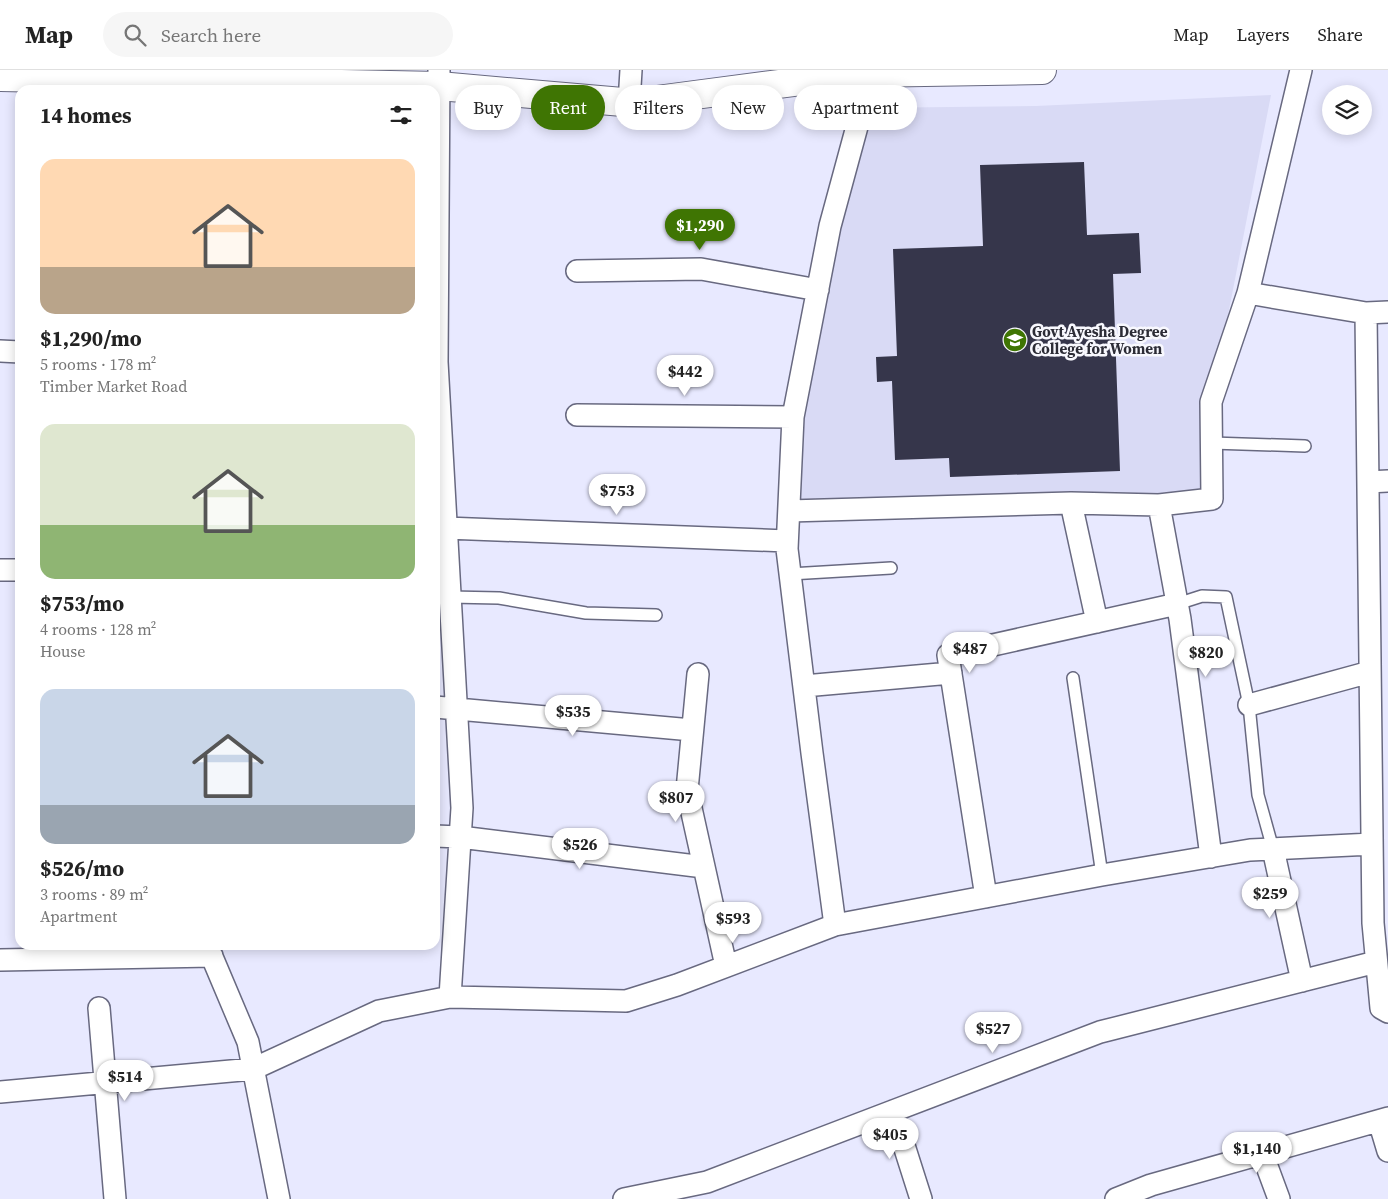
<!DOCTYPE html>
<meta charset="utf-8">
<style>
body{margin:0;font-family:"Source Serif 4",serif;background:#f6f6f6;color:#222;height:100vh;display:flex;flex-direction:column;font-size:19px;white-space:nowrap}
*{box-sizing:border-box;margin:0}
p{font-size:16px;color:#767676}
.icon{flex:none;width:28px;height:28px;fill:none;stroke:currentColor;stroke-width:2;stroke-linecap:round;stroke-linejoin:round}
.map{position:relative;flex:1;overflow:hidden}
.sheet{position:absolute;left:15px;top:15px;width:425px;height:865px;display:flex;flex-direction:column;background:#fff;border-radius:15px;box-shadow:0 2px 12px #0003}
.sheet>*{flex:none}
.top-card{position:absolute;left:455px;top:15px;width:475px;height:45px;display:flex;gap:10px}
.tools{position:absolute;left:1322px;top:15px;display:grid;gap:10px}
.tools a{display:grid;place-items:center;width:50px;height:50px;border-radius:50%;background:#fff;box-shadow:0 2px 12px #0003;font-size:25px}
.price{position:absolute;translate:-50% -42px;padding:0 11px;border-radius:18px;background:#fff;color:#222;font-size:16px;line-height:32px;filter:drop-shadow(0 1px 2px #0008)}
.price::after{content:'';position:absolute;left:50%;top:30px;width:15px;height:11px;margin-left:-8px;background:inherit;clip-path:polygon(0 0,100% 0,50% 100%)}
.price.on{background:#3f7503;color:#fff}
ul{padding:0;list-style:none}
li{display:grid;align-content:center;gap:10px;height:265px;padding:0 25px}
li span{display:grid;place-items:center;height:155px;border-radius:15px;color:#555}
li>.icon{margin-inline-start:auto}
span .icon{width:90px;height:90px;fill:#fffc;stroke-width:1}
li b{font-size:21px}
h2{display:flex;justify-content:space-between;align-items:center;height:60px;padding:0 25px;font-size:21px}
.pill{padding:0 18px;border-radius:22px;background:#fff;box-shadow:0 2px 12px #0003;font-size:18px;line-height:45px}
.pill.on{background:#3f7503;color:#fff}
header{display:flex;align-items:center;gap:30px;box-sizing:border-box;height:70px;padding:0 25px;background:#fff;border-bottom:1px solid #e0e0e0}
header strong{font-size:24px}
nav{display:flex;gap:28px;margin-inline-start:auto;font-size:18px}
.search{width:350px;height:45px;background:#f6f6f6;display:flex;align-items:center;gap:12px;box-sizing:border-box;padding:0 18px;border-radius:28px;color:#767676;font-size:19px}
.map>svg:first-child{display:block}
.built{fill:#d9daf5}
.building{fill:#36364b}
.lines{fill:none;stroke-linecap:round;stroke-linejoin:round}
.service-casing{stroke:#686980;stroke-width:14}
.minor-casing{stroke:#686980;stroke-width:24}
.tertiary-casing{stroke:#686980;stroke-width:30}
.service{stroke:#fff;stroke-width:11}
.minor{stroke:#fff;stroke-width:21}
.tertiary{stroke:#fff;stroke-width:28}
.labels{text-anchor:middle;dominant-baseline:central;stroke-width:5;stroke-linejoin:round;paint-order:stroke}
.poi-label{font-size:15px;font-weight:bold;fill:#2c2c36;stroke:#f8f8fe;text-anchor:start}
</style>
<header>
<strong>Map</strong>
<div class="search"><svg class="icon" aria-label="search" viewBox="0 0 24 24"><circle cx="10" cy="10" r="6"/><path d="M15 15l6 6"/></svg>Search here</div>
<nav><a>Map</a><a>Layers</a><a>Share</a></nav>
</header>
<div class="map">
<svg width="1388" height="1129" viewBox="0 0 1388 1129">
<rect width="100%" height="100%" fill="#e8e9ff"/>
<!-- built -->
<path class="built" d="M1271,25L1211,332L1212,429L789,441L793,347L862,38L1036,36Z"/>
<!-- building -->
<path class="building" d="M1084,92L1087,165L1139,163L1141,203L1113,204L1120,401L950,407L949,388L895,390L892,311L877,312L876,287L897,286L893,179L983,176L980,95Z"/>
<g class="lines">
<!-- service casing -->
<g class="service-casing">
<path id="service" d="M1212,373L1305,376
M790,504L891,498
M450,527L499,528L586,543L656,545
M1177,534L1202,526L1226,527L1249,635L1258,725L1273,779
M1073,608L1102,805"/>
</g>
<!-- minor casing -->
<g class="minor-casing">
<path id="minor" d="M439,0L437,292L462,738L450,927
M629,33L631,0
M577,201L701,199L818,220
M1248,223L1366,243L1388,242
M1366,243L1373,853L1381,938L1388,942
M0,281L20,282
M577,345L793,347
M1368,412L1388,411
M1071,433L1097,552
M1159,435L1180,549L1211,787
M789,441L1071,433L1159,435L1212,429L1211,332L1248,223L1301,0
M446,458L787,471
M0,500H20
M698,604L687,720L726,896
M804,616L951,603
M1249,635L1370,602
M435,637L692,660
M435,766L460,767L704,797
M1273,779L1302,911
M986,827L948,585L1177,534
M835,855L812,683L787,479L793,347L830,156L862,38
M207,875L248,972L279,1129
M0,890L212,886
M99,938L115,1129
M0,1022L253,999L379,941L450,927L626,931L677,915L835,855L1102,805L1250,780L1372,774
M893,1041L921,1129
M1379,1051L1388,1081
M1262,1083L1279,1129
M624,1129L707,1112L1100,962L1376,892
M1116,1129L1151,1115L1388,1048"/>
</g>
<!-- tertiary casing -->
<g class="tertiary-casing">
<path id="tertiary" d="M0,7L439,16L634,33L863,3L1042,0"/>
</g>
<!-- service -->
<use href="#service" class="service"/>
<!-- minor -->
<use href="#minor" class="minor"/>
<!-- tertiary -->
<use href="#tertiary" class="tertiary"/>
</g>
<!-- icons -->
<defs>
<g id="school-disc" transform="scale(1.25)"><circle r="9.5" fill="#3f7503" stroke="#f8f8fe"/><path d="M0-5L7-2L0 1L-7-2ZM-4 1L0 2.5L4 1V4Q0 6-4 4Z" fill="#fff"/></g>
</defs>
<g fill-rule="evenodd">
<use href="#school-disc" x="1015" y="270"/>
</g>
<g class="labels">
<!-- poi labels -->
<g class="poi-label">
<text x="1032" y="261">Govt Ayesha Degree<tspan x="1032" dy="17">College for Women</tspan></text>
</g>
</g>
</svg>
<div class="tools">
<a><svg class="icon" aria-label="layers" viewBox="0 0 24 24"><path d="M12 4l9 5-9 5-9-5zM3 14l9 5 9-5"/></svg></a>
</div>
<b class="price on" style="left:700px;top:181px">$1,290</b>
<b class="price" style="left:685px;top:327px">$442</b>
<b class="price" style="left:617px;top:446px">$753</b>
<b class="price" style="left:970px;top:604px">$487</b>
<b class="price" style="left:1206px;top:608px">$820</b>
<b class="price" style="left:573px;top:667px">$535</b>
<b class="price" style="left:676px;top:753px">$807</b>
<b class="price" style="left:580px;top:800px">$526</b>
<b class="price" style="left:1270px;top:849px">$259</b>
<b class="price" style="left:733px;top:874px">$593</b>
<b class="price" style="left:993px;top:984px">$527</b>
<b class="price" style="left:125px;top:1032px">$514</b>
<b class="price" style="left:890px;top:1090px">$405</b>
<b class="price" style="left:1257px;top:1104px">$1,140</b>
<div class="top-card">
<a class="pill">Buy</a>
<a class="pill on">Rent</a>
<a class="pill">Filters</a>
<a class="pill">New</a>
<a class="pill">Apartment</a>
</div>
<section class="sheet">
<h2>14 homes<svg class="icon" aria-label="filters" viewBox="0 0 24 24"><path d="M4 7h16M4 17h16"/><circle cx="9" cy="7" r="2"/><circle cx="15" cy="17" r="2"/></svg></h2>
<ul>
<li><span style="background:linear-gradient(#ffd9b3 70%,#b9a48a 0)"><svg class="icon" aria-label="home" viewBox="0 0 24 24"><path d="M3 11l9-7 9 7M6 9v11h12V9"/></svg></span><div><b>$1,290/mo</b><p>5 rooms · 178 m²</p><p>Timber Market Road</p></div></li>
<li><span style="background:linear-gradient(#dfe7d0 65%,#8fb573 0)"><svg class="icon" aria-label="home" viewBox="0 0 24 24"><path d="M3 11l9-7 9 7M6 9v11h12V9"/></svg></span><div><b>$753/mo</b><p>4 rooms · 128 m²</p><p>House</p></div></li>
<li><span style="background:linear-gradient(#c9d6e8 75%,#9aa5b1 0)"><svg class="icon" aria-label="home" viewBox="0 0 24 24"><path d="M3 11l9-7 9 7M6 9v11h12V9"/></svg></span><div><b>$526/mo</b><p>3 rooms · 89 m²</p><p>Apartment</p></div></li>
</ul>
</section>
</div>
